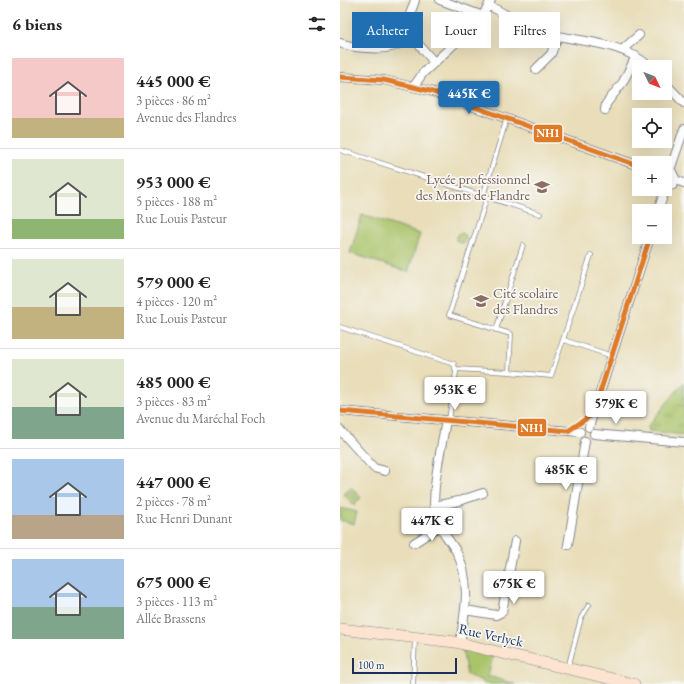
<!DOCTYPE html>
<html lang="fr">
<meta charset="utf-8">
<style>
body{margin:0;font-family:"EB Garamond",serif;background:#f2f2f2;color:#222;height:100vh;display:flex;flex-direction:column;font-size:15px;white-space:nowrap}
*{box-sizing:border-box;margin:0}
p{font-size:13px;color:#767676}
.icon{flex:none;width:22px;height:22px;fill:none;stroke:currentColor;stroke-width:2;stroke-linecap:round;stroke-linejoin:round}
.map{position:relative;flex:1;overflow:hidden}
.sheet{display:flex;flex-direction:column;background:#fff;width:340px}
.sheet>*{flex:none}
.guide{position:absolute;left:12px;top:12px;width:272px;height:36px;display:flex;gap:8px}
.needle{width:26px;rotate:133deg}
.buttons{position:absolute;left:292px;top:60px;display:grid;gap:8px}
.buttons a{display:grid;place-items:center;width:40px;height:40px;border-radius:0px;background:#fff;box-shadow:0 4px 16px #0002;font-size:20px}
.scale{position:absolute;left:12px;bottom:10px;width:105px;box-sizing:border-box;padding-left:4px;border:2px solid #1b2f5e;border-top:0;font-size:11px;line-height:14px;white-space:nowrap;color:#1b2f5e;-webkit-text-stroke:3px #f6f6f2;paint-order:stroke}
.price{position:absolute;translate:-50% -34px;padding:0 9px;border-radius:4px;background:#fff;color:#222;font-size:13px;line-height:26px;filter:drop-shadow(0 1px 2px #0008)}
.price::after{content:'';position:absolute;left:50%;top:24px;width:12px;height:9px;margin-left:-6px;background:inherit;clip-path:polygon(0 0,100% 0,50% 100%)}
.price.selected{background:#1f6fb2;color:#fff}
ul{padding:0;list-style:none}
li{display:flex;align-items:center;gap:12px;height:100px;padding:0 12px}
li+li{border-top:1px solid #e0e0e0}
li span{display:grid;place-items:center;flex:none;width:112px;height:80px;border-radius:0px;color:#555}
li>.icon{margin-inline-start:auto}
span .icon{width:48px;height:48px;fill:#fffc;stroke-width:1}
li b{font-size:17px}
h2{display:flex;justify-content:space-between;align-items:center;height:48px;padding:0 12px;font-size:17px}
.pill{padding:0 14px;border-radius:0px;background:#fff;box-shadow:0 4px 16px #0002;font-size:14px;line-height:36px}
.pill.selected{background:#1f6fb2;color:#fff}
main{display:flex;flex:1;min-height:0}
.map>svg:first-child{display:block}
.grass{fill:#aac46a;stroke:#627a64}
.park{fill:url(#park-tufts);stroke:#627a64}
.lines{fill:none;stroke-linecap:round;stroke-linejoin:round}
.lane-casing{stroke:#82868c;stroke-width:5.5}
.street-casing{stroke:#82868c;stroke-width:10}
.secondary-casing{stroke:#82868c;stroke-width:12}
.lane{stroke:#fff;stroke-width:4}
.street{stroke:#fff;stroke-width:8}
.secondary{stroke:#fde4d1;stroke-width:11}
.bus-1-casing{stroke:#f6f6f2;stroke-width:8}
.bus-1{stroke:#df7a26;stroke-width:5}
.labels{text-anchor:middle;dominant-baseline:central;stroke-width:3.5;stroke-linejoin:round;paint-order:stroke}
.education-label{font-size:14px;fill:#785e54;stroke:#f6f6f2;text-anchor:end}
.street-label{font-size:14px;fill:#1b2f5e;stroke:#f6f6f2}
.line-badge{stroke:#f6f6f2;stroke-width:1.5}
.badge-label{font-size:11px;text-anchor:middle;font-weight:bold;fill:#fff}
</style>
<main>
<section class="sheet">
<h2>6 biens<svg class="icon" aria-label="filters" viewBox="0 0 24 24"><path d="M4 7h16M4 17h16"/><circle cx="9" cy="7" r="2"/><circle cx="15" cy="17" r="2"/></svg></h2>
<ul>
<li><span style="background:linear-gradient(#f6c9c9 75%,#c2b280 0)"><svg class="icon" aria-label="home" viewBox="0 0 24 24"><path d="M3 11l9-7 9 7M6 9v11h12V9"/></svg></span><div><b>445 000 €</b><p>3 pièces · 86 m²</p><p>Avenue des Flandres</p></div></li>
<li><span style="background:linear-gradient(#dfe7d0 75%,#8fb573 0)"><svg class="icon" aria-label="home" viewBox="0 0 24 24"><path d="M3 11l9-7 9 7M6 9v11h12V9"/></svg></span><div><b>953 000 €</b><p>5 pièces · 188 m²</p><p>Rue Louis Pasteur</p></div></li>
<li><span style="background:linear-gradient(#dfe7d0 60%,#c2b280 0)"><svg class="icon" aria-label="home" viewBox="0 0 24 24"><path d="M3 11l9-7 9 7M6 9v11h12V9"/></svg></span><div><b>579 000 €</b><p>4 pièces · 120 m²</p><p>Rue Louis Pasteur</p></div></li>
<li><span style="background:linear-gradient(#dfe7d0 60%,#7fa58c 0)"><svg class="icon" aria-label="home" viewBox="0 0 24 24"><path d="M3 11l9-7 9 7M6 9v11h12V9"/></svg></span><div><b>485 000 €</b><p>3 pièces · 83 m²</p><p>Avenue du Maréchal Foch</p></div></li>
<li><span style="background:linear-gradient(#a9c7e8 70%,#b9a48a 0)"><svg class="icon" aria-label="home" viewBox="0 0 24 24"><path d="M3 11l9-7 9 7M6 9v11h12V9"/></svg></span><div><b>447 000 €</b><p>2 pièces · 78 m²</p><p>Rue Henri Dunant</p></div></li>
<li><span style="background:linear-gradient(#a9c7e8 60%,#7fa58c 0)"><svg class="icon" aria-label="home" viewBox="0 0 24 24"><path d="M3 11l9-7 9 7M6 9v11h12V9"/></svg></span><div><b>675 000 €</b><p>3 pièces · 113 m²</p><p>Allée Brassens</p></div></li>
</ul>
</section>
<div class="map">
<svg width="344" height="684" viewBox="0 0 344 684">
<defs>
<pattern id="park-tufts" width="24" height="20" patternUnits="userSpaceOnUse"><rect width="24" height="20" fill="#aac46a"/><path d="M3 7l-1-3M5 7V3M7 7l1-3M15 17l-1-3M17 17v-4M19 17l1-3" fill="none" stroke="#8aa05a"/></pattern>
</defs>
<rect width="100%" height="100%" fill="#f6f6f2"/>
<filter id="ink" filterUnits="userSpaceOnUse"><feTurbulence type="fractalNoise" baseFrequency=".025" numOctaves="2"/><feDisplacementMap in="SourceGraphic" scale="8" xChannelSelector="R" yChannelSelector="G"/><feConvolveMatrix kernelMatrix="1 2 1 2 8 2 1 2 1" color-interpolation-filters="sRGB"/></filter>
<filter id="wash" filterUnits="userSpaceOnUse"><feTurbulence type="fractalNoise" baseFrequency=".012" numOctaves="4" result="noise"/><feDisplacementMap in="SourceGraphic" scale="16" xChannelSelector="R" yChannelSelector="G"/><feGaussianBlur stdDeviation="0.9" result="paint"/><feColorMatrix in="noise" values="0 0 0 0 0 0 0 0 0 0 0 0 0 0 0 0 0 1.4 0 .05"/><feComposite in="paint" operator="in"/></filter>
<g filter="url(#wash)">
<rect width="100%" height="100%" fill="#e9deb9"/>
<!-- grass -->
<path class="grass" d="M22,215L80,234L68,272L10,253Z
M116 238a5 5 0 1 1 10 0a5 5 0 1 1-10 0Z
M11,487L21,498L18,501L7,490Z
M6,491L17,502L14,505L3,494Z
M0,508L17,512L14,524L0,520Z
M122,649L153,656L148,676L175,684H144L143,681L127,675Z"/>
<!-- park -->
<path class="park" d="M344,382V435L309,431L308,426Z"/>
</g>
<g filter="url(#ink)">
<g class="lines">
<!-- lane casing -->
<g class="lane-casing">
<path id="lane" d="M0,150L200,214
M143,196L167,118
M147,197L109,315L171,334L169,372L211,376L251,255
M0,327L114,364L116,372L109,420
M156,330L183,245
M224,340L272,356
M116,369L169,372
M230,429L251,415
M228,668L241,618L249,605
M73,684L75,638"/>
</g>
<!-- street casing -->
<g class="street-casing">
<path id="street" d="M100,0L143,16
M149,6C166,13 180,25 198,31C235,43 280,39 310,67
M66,33L73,38L94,62
M0,43C13,48 53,53 62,41C67,35 65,29 67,23C69,15 73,8 75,0
M282,50L299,35
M196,69L211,54L218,36
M0,77L44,80L90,91L299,166
M325,83L344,103
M74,86L83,73L141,19L151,0
M265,110L266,104L283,82L296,56
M330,170L344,129
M335,180L344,183
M325,187L333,185L335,178L332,172L326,170
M318,211L326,187
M0,411L240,432
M106,420C102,446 91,489 95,514C98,528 109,539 116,551C132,581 125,612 120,643
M249,427L310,237
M0,430L34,468L45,471
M254,434L344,442
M94,506L119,501L143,493
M74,543L100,526
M228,545L245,441
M125,610L156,615L162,612L175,541"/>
</g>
<!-- secondary casing -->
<g class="secondary-casing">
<path id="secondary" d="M0,629L115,642L294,684"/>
</g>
<!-- lane -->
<use href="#lane" class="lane"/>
<!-- street -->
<use href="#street" class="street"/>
<!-- secondary -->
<use href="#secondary" class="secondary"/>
<!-- bus-1 casing -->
<g class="bus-1-casing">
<path id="bus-1" d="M0,77L44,80L90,91L299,166
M0,411L228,431L253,414L310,237"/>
</g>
<!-- bus-1 -->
<use href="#bus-1" class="bus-1"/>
</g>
</g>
<!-- icons -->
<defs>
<g id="school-bare" transform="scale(1.2)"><path d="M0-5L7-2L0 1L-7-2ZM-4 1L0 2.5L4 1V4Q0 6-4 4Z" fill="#8d6e63" stroke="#f6f6f2" stroke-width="2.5" paint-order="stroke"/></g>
</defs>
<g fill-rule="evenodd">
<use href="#school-bare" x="202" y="187"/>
<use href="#school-bare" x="141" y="301"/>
</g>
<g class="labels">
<!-- education labels -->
<g class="education-label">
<text x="190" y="179">Lycée professionnel<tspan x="190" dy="16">des Monts de Flandre</tspan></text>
<text x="153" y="293" text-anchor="start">Cité scolaire<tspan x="153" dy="16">des Flandres</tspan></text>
</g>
<!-- street labels -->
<g class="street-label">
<text transform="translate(151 635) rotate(12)">Rue Verlyck</text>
</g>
</g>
<g class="line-badge">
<rect x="193" y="124" width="30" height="19" rx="4" fill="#df7a26"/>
<rect x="177" y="418" width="30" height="19" rx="4" fill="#df7a26"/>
</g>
<g class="badge-label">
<text x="208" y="137">NH1</text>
<text x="192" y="432">NH1</text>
</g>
</svg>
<div class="buttons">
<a><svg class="needle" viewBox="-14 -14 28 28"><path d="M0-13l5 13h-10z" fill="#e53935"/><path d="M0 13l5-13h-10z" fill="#767676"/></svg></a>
<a><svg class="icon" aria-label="locate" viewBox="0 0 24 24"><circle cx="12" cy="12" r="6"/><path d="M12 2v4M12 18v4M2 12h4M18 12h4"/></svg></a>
<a>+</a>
<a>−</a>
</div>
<div class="scale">100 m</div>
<b class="price selected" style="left:129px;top:115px">445K €</b>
<b class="price" style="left:115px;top:411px">953K €</b>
<b class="price" style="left:276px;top:425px">579K €</b>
<b class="price" style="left:226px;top:491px">485K €</b>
<b class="price" style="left:92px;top:542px">447K €</b>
<b class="price" style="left:174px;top:605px">675K €</b>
<div class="guide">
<a class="pill selected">Acheter</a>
<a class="pill">Louer</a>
<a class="pill">Filtres</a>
</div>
</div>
</main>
